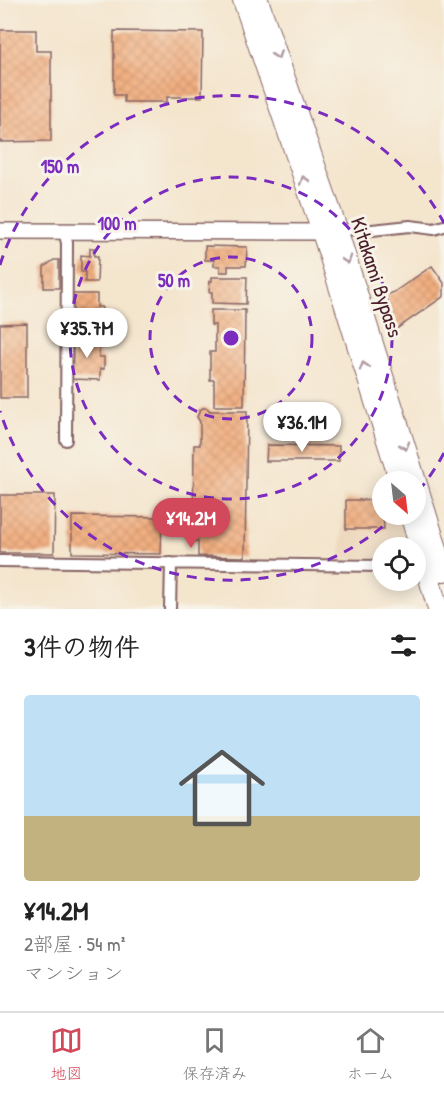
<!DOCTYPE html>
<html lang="ja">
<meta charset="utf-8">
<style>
body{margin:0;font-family:"Patrick Hand","Klee One",sans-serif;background:#f6f6f6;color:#222;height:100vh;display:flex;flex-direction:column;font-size:22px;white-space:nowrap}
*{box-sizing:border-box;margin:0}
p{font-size:20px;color:#767676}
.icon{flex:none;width:33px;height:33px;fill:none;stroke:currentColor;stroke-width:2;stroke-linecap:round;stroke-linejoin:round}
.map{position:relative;height:609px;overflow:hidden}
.details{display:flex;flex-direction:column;background:#fff;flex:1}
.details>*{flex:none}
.needle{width:39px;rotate:152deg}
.controls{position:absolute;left:372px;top:471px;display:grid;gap:12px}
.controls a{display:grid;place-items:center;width:54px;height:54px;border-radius:50%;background:#fff;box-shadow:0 3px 15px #0003;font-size:30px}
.price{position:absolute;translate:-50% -51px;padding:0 14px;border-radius:21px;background:#fff;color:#222;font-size:20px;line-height:39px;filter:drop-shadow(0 2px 3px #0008)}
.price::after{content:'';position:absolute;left:50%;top:36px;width:18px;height:14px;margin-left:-9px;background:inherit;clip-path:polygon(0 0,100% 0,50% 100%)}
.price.active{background:#d1495b;color:#fff}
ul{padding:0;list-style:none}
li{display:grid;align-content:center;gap:12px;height:318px;padding:0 24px}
li span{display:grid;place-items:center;height:186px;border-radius:6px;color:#555}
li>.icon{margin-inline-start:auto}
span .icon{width:108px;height:108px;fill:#fffc;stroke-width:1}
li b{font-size:26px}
h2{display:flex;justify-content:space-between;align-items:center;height:72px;padding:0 24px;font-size:26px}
.tabs{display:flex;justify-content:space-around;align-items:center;height:84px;border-top:2px solid #e0e0e0;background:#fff;font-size:16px;color:#767676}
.tabs a{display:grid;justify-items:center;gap:3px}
.tabs .active{color:#d1495b}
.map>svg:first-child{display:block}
.built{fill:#edd7bb}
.building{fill:url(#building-cross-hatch)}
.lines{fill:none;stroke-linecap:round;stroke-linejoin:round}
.street-casing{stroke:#866464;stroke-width:14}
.secondary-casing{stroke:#866464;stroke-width:18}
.highway-casing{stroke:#866464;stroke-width:22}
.street{stroke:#fff;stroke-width:10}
.secondary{stroke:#fff;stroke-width:15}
.highway{stroke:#fff;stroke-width:20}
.oneway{stroke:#ae9aa0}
.ring{fill:none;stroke:#7b2cbf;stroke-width:3;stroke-dasharray:10 8}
.labels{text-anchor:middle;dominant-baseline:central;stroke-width:6;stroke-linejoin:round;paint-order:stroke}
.street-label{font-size:21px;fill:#4a1f2b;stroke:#f7f3e8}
.centre{fill:#7b2cbf;stroke:#f7f3e8;stroke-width:3}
.ring-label{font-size:18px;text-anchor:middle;font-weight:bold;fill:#7b2cbf;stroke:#f7f3e8;stroke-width:6;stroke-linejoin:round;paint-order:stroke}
</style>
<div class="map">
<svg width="444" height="609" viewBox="0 0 444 609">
<defs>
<pattern id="building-cross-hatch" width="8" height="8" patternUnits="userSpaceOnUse" patternTransform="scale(1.5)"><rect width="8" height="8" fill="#f1af80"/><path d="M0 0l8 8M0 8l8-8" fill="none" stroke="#d0966f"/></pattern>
</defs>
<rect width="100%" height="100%" fill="#f7f3e8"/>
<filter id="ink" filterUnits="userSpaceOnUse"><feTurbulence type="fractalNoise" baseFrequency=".0167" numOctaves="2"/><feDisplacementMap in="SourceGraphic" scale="12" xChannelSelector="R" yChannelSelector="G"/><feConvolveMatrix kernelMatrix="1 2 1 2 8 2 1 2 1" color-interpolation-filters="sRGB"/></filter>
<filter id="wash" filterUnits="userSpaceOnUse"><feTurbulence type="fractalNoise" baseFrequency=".008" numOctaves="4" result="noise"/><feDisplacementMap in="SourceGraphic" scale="24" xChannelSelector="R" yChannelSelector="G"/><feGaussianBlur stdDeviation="1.35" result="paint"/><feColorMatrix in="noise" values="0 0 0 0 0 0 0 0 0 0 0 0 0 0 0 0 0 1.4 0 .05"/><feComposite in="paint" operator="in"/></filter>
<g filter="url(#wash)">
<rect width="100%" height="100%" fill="#f4e5cd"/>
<!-- built -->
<path class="built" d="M382,495V514L401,515L410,547L382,548V560L341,558L343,496Z"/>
<g id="blocks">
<!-- building -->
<path class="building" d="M0,30H36V51H51V141L0,142Z
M114,31L203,32L202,97H167V102H124V95H114Z
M205,246L247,247L246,266H228V272H220V266H214V260H205Z
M90,248H94V256H98L97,282H85V272H81V255L90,256Z
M54,260H59V288H44V267Z
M432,266L444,283V296L389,334L378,298L394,292Z
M212,277H247L246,304L212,303V292H209L210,281H212Z
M73,294H97V307H102L101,317H97L96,332L72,331Z
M211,310H245L244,406H214V380H210V352H215V325H211Z
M27,323V398H0V324Z
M73,337H99V357H104V369H100V380L72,379Z
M203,408H207L210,411H247L245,557L198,556V541H193L194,445H200V422L197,417L200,410Z
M267,445L339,446V461H266Z
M0,495H55L54,553H0Z
M346,500H382L384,529H346Z
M72,516L162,517L161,554L72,553Z"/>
</g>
</g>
<g filter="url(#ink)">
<use href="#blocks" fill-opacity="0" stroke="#866464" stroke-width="1.5"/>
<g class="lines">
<!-- street casing -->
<g class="street-casing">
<path id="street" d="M337,229L372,230L410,226L434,229L444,226
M64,231L67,243L66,440
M0,561L382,566
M170,609L171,563"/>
</g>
<!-- secondary casing -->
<g class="secondary-casing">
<path id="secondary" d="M0,231L322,232L330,230"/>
</g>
<!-- highway casing -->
<g class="highway-casing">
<path id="highway" d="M243,0L322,232L400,482
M258,0L337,229L444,571
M410,514L438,609"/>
</g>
<!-- street -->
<use href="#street" class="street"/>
<!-- secondary -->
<use href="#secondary" class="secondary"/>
<!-- highway -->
<use href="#highway" class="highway"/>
</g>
<!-- one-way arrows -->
<defs><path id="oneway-chevron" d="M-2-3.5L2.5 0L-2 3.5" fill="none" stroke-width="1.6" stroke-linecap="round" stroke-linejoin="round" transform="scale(1.5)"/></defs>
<g class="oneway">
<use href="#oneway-chevron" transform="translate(277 55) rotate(71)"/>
<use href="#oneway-chevron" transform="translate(304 180) rotate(-109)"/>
<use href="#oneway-chevron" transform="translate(347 260) rotate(73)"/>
<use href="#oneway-chevron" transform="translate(364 366) rotate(-107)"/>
<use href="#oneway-chevron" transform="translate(405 446) rotate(73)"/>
</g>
</g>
<!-- distance rings -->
<g class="ring">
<circle cx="231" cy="338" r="81"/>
<circle cx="231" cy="338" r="161"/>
<path d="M444 453A242 242 0 0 1 416 494M396 515A242 242 0 0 1 0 411M0 265A242 242 0 0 1 444 223"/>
</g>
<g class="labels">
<!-- street labels -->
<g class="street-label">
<text transform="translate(377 277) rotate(72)">Kitakami Bypass</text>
</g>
</g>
<circle cx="231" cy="338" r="9" class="centre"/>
<g class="ring-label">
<text x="60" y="173">150 m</text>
<text x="117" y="230">100 m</text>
<text x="174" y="287">50 m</text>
</g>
</svg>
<div class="controls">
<a><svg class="needle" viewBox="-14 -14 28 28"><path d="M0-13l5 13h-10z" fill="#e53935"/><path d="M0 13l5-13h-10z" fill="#767676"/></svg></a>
<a><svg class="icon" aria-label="locate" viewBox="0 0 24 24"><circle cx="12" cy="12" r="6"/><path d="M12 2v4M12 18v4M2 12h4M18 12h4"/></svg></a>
</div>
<b class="price" style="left:87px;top:359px">¥35.7M</b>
<b class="price" style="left:302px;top:453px">¥36.1M</b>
<b class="price active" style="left:191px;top:549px">¥14.2M</b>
</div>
<section class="details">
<h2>3件の物件<svg class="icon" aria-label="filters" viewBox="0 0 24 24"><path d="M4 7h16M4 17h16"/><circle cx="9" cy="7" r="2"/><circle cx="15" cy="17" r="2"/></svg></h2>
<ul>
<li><span style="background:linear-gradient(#bfe0f5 65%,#c2b280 0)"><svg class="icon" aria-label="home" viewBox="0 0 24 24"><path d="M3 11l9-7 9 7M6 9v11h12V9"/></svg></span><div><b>¥14.2M</b><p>2部屋 · 54 m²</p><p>マンション</p></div></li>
</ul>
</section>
<nav class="tabs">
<a class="active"><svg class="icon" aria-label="map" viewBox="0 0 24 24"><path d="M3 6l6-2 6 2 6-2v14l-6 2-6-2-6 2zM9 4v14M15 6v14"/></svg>地図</a>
<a><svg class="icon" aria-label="saved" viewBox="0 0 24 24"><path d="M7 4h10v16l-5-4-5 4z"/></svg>保存済み</a>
<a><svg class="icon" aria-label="home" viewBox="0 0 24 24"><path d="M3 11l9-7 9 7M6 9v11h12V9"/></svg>ホーム</a>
</nav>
